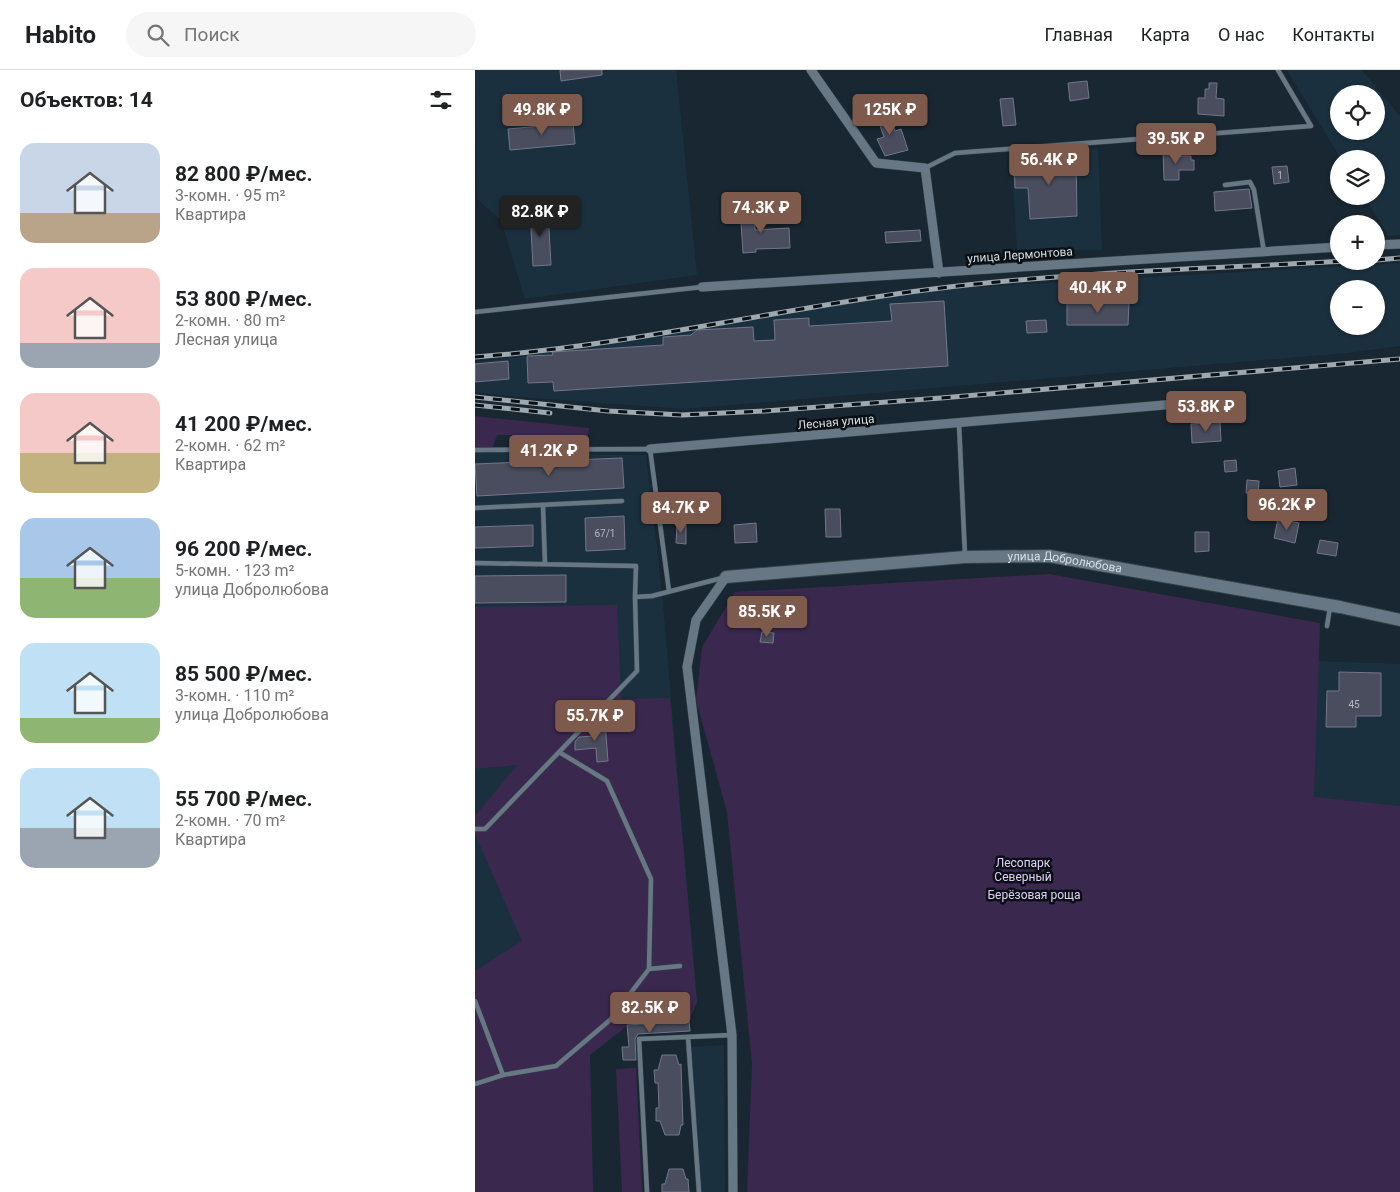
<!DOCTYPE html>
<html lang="ru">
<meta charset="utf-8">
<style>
body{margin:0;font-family:Roboto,sans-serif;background:#f6f6f6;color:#202124;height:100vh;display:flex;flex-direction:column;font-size:19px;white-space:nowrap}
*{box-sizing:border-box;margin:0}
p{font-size:16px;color:#757577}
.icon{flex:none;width:28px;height:28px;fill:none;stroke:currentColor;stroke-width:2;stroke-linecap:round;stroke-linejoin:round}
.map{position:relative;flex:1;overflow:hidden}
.panel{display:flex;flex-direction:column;background:#fff;width:475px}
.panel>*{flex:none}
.controls{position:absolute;left:855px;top:15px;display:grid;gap:10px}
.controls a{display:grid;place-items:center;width:55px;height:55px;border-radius:50%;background:#fff;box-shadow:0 1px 4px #0004;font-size:25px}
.price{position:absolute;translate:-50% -42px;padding:0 11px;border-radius:5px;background:#7e5a4d;color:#fff;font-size:16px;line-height:32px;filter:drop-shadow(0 1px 2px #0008)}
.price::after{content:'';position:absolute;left:50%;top:30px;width:15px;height:11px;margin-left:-8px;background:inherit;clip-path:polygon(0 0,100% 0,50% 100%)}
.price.selected{background:#222;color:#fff}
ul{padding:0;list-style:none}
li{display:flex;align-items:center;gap:15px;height:125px;padding:0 20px}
li span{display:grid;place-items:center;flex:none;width:140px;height:100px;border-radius:15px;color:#555}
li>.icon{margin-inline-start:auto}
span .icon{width:60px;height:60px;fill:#fffc;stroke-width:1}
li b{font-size:21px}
h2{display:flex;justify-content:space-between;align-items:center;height:60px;padding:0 20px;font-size:21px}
header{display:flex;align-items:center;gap:30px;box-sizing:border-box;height:70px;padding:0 25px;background:#fff;border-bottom:1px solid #e0e0e0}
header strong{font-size:24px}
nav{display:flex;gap:28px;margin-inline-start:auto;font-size:18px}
.search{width:350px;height:45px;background:#f6f6f6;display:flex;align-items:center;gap:12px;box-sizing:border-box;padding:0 18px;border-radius:28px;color:#757577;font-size:19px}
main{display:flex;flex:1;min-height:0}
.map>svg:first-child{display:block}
.built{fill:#1b303f;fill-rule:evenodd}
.green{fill:#3b284f}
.building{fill:#494d5e;stroke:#727789}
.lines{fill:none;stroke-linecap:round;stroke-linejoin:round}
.lane-casing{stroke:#36414a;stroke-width:5.5}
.street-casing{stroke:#36414a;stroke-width:10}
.secondary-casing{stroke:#36414a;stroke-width:14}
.lane{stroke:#677884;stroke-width:4.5}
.street{stroke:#677884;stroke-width:9}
.secondary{stroke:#677884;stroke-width:12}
.rail-casing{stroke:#9ea8b0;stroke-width:5}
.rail{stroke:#090f13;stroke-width:3;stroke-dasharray:9;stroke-linecap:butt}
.labels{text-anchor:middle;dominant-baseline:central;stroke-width:5;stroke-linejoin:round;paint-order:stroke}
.number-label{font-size:10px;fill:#b3bac4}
.street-label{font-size:12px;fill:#d6dfe6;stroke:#090f13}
.park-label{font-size:12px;fill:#e2cefc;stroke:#090f13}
</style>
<header>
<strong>Habito</strong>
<div class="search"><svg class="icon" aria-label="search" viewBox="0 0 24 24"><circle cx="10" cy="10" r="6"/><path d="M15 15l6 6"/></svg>Поиск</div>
<nav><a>Главная</a><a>Карта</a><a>О нас</a><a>Контакты</a></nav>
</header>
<main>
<section class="panel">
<h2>Объектов: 14<svg class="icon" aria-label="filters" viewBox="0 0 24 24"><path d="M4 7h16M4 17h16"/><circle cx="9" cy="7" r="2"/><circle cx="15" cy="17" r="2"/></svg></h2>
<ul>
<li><span style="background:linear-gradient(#c9d6e8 70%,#b9a48a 0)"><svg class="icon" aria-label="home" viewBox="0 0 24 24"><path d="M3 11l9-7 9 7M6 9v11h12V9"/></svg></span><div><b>82 800 ₽/мес.</b><p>3-комн. · 95 m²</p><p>Квартира</p></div></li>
<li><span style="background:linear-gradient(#f6c9c9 75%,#9aa5b1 0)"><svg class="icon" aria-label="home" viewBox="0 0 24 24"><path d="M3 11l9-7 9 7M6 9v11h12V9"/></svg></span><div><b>53 800 ₽/мес.</b><p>2-комн. · 80 m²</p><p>Лесная улица</p></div></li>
<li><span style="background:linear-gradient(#f6c9c9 60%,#c2b280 0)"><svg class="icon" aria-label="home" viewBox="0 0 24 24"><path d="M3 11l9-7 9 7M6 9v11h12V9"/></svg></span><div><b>41 200 ₽/мес.</b><p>2-комн. · 62 m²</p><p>Квартира</p></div></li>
<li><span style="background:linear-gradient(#a9c7e8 60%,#8fb573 0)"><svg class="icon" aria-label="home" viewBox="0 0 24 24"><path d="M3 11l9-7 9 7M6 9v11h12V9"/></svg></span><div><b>96 200 ₽/мес.</b><p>5-комн. · 123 m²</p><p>улица Добролюбова</p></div></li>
<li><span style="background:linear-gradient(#bfe0f5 75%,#8fb573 0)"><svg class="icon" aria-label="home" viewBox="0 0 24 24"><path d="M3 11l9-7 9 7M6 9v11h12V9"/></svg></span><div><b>85 500 ₽/мес.</b><p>3-комн. · 110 m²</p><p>улица Добролюбова</p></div></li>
<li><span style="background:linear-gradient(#bfe0f5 60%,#9aa5b1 0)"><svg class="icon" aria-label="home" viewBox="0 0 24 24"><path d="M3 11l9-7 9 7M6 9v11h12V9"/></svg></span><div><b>55 700 ₽/мес.</b><p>2-комн. · 70 m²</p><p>Квартира</p></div></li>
</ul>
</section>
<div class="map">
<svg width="925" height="1122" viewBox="0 0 925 1122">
<rect width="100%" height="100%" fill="#182731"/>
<!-- built -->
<path class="built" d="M0,0H201L222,205L50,229L26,150L2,129Z
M812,0H887L925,46V165L913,166L889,126H901V89H866ZM864,24H901V61H864Z
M623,79L627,180L542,179L536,84Z
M925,193V276L872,283L209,339L44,327L0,322V292L33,289L413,226L466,219ZM864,219H901V256H864Z
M16,382L171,385L187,523L222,932L214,951L153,955L115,985L118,1122H0V384Z
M842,591L925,594V736L839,728Z
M249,975L250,1122H226L216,977Z"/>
<!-- green -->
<path class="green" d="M0,346L114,358L113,366L22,365L16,382L0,384Z
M574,504L845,553L839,727L925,736V1122H272L277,994L252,742L221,630L227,577L260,522Z
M142,535L146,629L195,628L222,932L214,951L153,955L115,985L118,1122H0V901L47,871L0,764V746L42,695L0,699V537Z
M161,998L167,1122H147L141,999Z"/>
<!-- building -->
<path class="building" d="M85,0H127V5L86,11Z
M612,11L614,28L595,31L593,13Z
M734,13H742L741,28L749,29V46L723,44V28H730V19H734Z
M538,28L541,55L528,56L525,29Z
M412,40L420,61L426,59L433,80L410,86L402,69L409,67L401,44Z
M98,53L100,74L35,80L33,59Z
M703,80V86H716V90H719V100H704V110H689L688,81Z
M601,86L602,146L555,149L553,118H540L539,89Z
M812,96L814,112L799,114L797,97Z
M774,119L777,138L740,141L739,122Z
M265,137H279L280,160L314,158L315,178L281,179V182L268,183Z
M73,140L76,195L58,196L55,141Z
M445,160L446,171L411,173L410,162Z
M469,231L473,296L79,321L78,312L53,313L52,286L78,285L77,282L188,275V267L216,265L222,260L278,257L279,271L300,270L299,250L334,248V256L417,251L415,234Z
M592,232L654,233L653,255H592Z
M571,250L572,262L552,263L551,251Z
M33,291L34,309L0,312V294Z
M745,352L746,371L717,373L716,354Z
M147,388L149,418L2,426L0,394Z
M761,390L762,401L750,402L749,391Z
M820,398L822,415L805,417L803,401Z
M772,410L784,411L783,424L771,423Z
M350,439H365L366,467H351Z
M149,446L150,479L111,481L110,448Z
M803,449L824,453L820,473L799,468Z
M281,453L282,472L260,473L259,455Z
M58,455V476L0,478V457Z
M202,455H211V474L201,473Z
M720,462H734V481L720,482Z
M845,470L863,473L861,486L842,483Z
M91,505V532L0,533V506Z
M287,562L299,563L298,573L285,572Z
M864,602L906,603V646H881V657H851L852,621H864Z
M130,652L133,691L122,692L121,678L100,680V672L104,667L119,666L118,653Z
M214,951L215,961L163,964L160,969L161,990H148L147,977H154L152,955Z
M187,985H201L204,995L206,994L208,1055H206L204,1065H190L185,1051H181V1038H184L183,1013H180L179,1000H183Z
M194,1099H208L211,1109H213L214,1122H187V1114H190Z"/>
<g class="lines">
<!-- lane casing -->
<g class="lane-casing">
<path id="lane" d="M450,98L480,83L836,56L803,0
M750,115L775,112L779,120L789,182
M0,242L227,217
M484,354L490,486
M0,380L175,379L194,521
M68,435L70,494
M0,438L147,431
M0,493L161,496L160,527
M852,556L855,537
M0,759H10L162,601L160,527L177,526L251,507
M174,899L205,896
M0,931L28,1005
M213,967L224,1122
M0,1014L28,1005L81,996L135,950L174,899L176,809L132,711L84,682
M172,1122L164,969L257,965"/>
</g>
<!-- street casing -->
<g class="street-casing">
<path id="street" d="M336,0L401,93L450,98L464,203
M901,175L925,174
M227,217L864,177
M175,379L724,332
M251,507L221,550L212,597L257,965L258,1122"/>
</g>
<!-- secondary casing -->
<g class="secondary-casing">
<g id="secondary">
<path id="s1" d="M251,507L490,487L574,486L865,537L925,550"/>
</g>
</g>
<!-- lane -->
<use href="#lane" class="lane"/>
<!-- street -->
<use href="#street" class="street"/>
<!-- secondary -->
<use href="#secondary" class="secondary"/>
<!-- rail casing -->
<g class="rail-casing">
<path id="rail" d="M901,190L925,188
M0,287C154,276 305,238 458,219C595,202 733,199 871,191
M0,327L133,341L207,345L290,341L466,328L925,289
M0,335L75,343"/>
</g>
<!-- rail -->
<use href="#rail" class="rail"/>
</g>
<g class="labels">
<!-- number labels -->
<g class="number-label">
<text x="805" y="105">1</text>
<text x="130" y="463">67/1</text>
<text x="879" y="634">45</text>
</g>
<!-- street labels -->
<g class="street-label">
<text transform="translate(545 185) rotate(-4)">улица Лермонтова</text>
<text transform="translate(361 352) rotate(-5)">Лесная улица</text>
<text stroke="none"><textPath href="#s1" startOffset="340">улица Добролюбова</textPath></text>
</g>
<!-- park labels -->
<g class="park-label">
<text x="548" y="793">Лесопарк<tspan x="548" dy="14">Северный</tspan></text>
<text x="559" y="825">Берёзовая роща</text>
</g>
</g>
</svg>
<div class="controls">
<a><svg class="icon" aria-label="locate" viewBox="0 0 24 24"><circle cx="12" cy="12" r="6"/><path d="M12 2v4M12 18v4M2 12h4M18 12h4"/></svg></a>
<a><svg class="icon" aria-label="layers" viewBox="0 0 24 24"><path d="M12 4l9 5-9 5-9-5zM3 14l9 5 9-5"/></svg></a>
<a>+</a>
<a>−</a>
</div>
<b class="price" style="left:67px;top:66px">49.8K ₽</b>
<b class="price" style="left:415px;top:66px">125K ₽</b>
<b class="price" style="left:701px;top:95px">39.5K ₽</b>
<b class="price" style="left:574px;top:116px">56.4K ₽</b>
<b class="price" style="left:286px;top:164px">74.3K ₽</b>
<b class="price selected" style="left:65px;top:168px">82.8K ₽</b>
<b class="price" style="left:623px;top:244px">40.4K ₽</b>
<b class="price" style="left:731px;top:363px">53.8K ₽</b>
<b class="price" style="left:74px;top:407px">41.2K ₽</b>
<b class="price" style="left:812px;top:461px">96.2K ₽</b>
<b class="price" style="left:206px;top:464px">84.7K ₽</b>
<b class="price" style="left:292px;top:568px">85.5K ₽</b>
<b class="price" style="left:120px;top:672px">55.7K ₽</b>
<b class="price" style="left:175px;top:964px">82.5K ₽</b>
</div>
</main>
